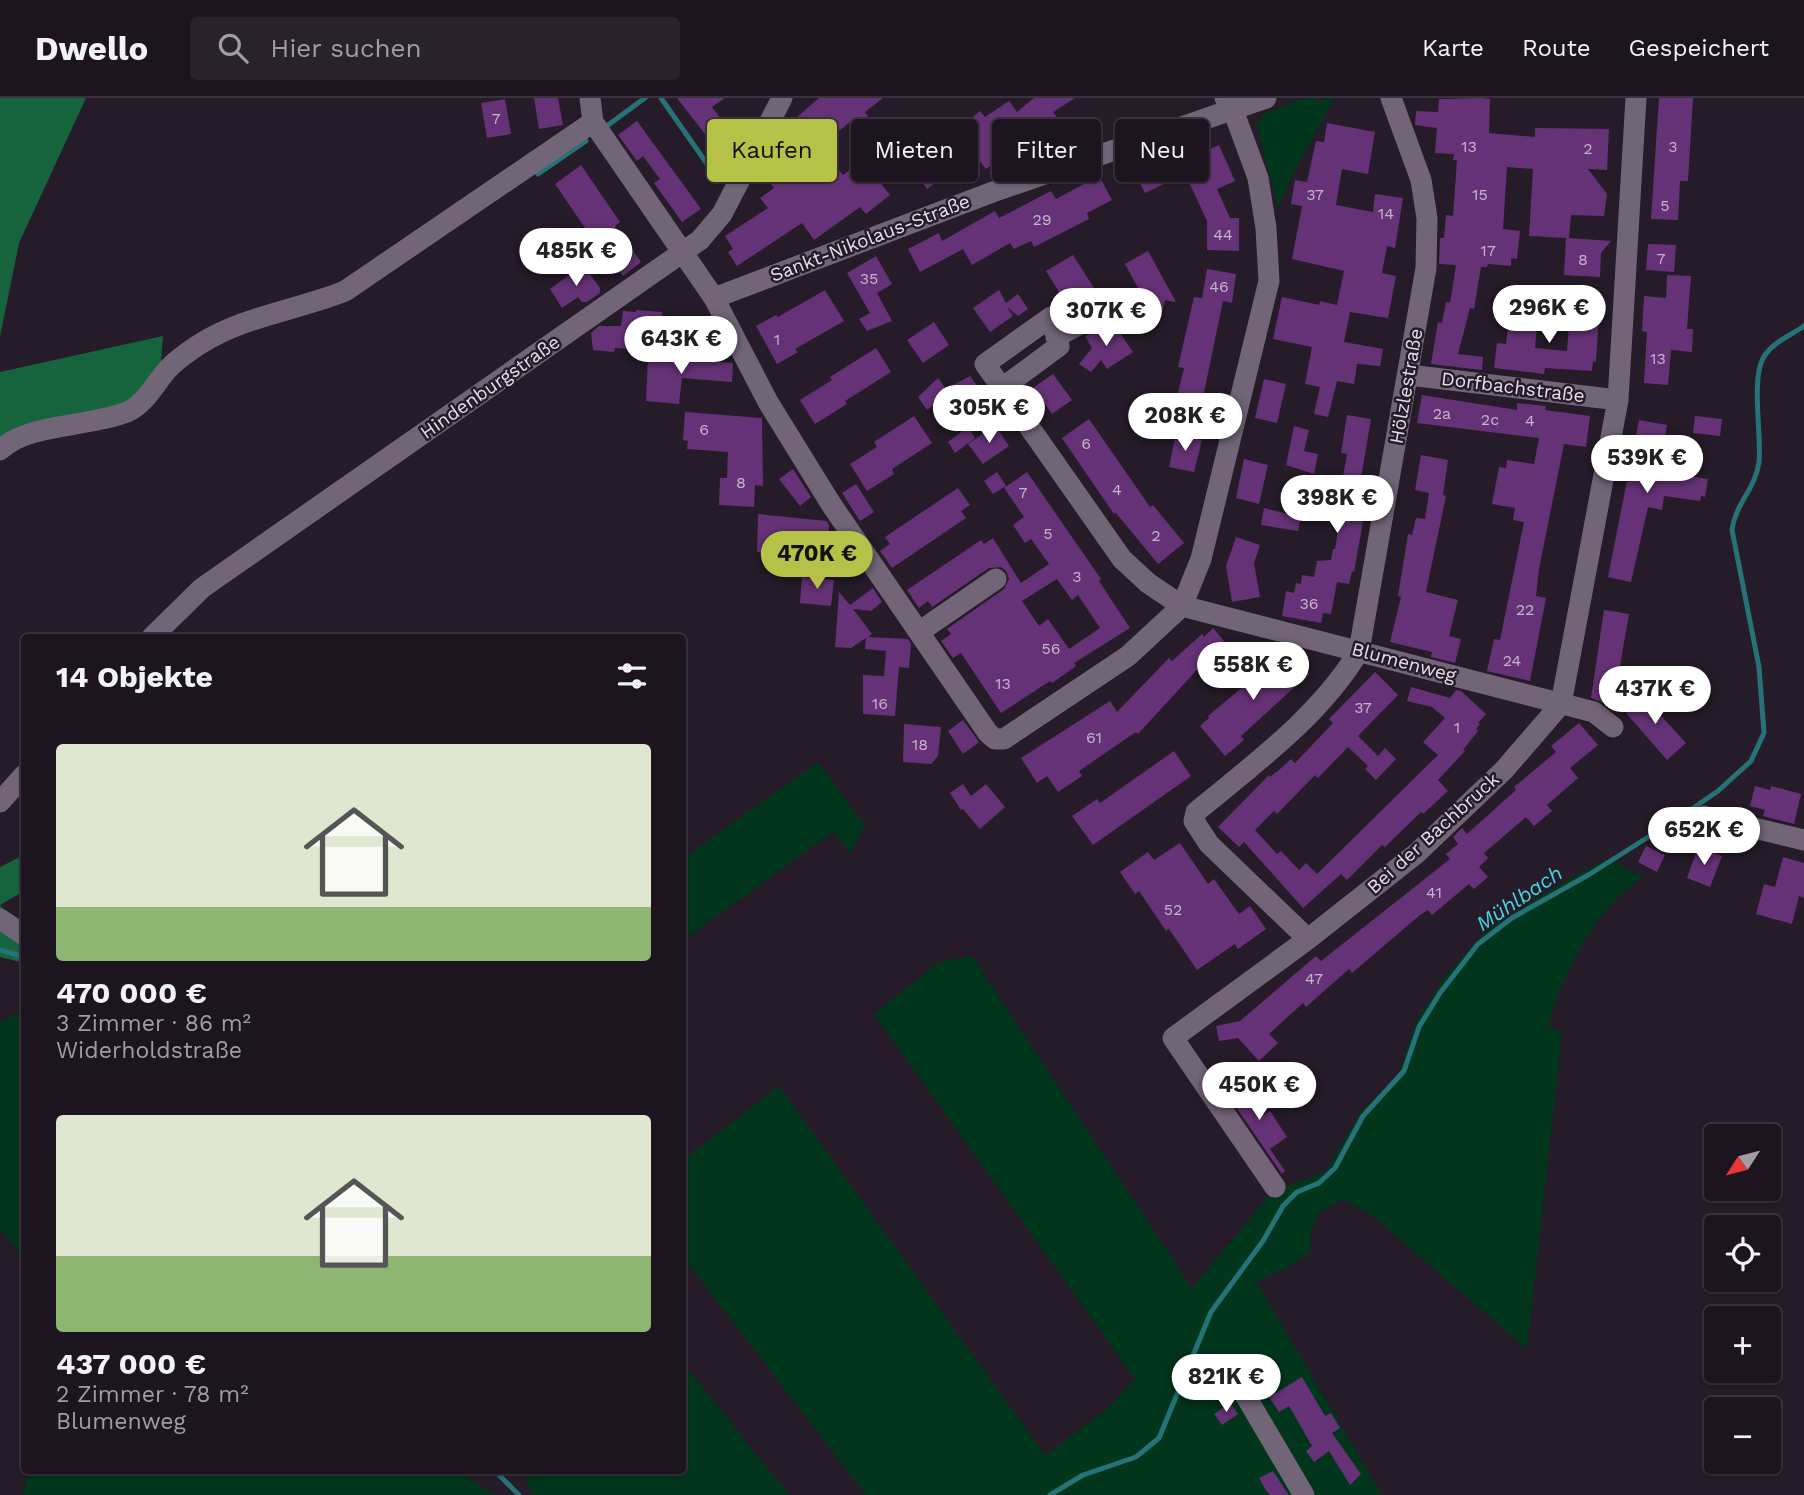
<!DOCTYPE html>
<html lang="de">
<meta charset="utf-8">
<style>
body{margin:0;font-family:"Work Sans",sans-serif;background:#29212c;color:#f1f3f6;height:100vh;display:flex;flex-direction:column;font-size:26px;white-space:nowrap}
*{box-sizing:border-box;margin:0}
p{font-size:23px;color:#a09ea4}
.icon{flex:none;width:38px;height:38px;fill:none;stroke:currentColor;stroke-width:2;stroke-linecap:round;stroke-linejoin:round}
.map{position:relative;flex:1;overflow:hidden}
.sheet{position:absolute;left:21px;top:536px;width:665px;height:840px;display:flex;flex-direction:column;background:#1c141f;border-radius:7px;box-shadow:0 2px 5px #0004,0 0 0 2px #3a333d}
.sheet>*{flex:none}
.top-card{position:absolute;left:707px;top:21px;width:665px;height:63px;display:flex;gap:14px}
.needle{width:46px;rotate:234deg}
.buttons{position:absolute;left:1704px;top:1026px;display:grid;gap:14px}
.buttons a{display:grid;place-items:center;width:77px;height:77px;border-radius:7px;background:#1c141f;box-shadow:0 2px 5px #0004,0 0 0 2px #3a333d;font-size:35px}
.price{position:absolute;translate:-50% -60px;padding:0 16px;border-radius:24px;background:#fff;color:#222;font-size:23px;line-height:46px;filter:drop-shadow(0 2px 4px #0008)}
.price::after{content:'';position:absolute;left:50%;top:42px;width:21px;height:16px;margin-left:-10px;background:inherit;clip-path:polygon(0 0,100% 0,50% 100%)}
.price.current{background:#b6c148;color:#111}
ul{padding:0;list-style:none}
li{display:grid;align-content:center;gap:14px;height:371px;padding:0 35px}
li span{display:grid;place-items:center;height:217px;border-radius:7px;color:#555}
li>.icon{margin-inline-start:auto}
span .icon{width:126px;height:126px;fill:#fffc;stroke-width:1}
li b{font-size:30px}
h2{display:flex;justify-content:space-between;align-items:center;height:84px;padding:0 35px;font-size:30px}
.tag{padding:0 24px;border-radius:7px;background:#1c141f;box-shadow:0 2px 5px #0004,0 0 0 2px #3a333d;font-size:24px;line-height:63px}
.tag.current{background:#b6c148;color:#111}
header{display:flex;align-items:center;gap:42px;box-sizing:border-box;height:98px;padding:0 35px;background:#1c141f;border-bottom:2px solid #3a333d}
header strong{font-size:33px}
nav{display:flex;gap:38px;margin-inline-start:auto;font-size:24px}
.search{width:490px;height:63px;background:#29212c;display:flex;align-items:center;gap:18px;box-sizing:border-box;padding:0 24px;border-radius:7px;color:#a09ea4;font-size:26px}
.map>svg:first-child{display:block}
.green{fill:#01351c}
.forest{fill:#16643d}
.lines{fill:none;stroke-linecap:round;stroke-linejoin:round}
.stream{stroke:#257377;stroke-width:5}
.building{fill:#663277;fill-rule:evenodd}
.minor{stroke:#726577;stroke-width:21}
.labels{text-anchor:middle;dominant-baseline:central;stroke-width:5;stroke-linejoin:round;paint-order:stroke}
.number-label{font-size:16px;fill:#c6b4cc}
.street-label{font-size:19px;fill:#e6dfe9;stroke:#261b29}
.water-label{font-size:21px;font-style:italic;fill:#43d9e0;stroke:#261b29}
</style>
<header>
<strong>Dwello</strong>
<div class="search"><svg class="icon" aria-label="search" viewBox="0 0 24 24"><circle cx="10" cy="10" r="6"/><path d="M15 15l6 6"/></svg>Hier suchen</div>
<nav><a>Karte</a><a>Route</a><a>Gespeichert</a></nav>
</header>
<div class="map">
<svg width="1804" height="1397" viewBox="0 0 1804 1397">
<rect width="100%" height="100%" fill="#261b29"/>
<!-- green -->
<path class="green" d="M1304,0H1315L1319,4L1325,0H1334C1316,38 1291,72 1278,111L1257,28L1262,17Z
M818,664L865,728L850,755L833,734L683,842V760Z
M1607,760L1643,779C1594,812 1565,872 1548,927L1562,935L1527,1251L1374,1119L1344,1102C1315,1111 1310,1125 1310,1154L1285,1171L1256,1183L1382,1397H866L683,1159V1062L779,988L1045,1357L1108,1310L1135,1281L874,916L939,864L972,858L1192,1190L1272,1094L1326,1073L1361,1013L1398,978L1417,922L1446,877L1494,824Z
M24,911V1161L0,1131V925Z
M683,1265L789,1397H533L525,1378L518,1372H682Z
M28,1372H455L495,1397H23Z"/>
<!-- forest -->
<path class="forest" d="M0,0H86L19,145L0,239Z
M163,238L160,276L129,312L0,342V274Z
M24,757V793L0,807L24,837V865L0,859V769Z"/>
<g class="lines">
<!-- stream -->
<path class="stream" d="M661,0L712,73
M608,27L645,0
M538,76L586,43
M0,852L24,859
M494,1372L519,1397
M1050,1397L1083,1377L1136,1359L1159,1340L1211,1214L1263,1143L1283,1108L1297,1094L1319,1085L1335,1070L1363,1018L1404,973L1419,929L1440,895L1478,846L1512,820L1590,776L1686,715L1718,693L1751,663L1764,635L1759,569L1732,432C1735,406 1756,390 1759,364C1762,338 1750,277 1765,257C1774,244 1791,237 1804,228"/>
</g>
<!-- building -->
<path class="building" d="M534,0H558L563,27L539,31Z
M677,0H725L712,9L739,45L722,58Z
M819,0H883L865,14L869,20L859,28L854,21L820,48L843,77L889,43L894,49L920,28L933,43L955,25L959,30L980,13L985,19L1009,3L1017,14L1034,0H1075L1053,14L1066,31L1038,51L1028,38L986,71L973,55L927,91L919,80L916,82L895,56L872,74L890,97L866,116L860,109L814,142L802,125L737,168L728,154L733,151L725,138L768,110L760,100L774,90L762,74L803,44L789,26Z
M1482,0L1490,1L1489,35L1535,39V30L1609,31L1607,72L1588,71L1607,96L1604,118L1571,117L1569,140L1611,143L1601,155L1600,179L1564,177L1566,140L1529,138L1533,71L1507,69L1503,131L1520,133L1517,161L1511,160V168L1488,166L1487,169H1481L1474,211L1470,210L1458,256L1483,259L1482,272L1431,266L1438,224L1442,225L1446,204L1450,205L1456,167L1439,166L1440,140H1444L1446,117L1453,118L1457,62H1453L1454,56L1435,55L1437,30L1415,27L1416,13L1438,14L1439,1Z
M1659,0H1693L1688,83H1680L1678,122L1651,121Z
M505,1L511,36L487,40L481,5Z
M637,23L701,111L682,124L654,85L660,81L643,58L637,63L618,37Z
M1327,25L1375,34L1368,76L1342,71L1336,107L1373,114L1375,96L1403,100L1395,150L1387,148L1382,175L1396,178L1388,220L1350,214L1344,244L1383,251L1380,268L1357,266L1354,286L1337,283L1328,319L1314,316L1320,289L1305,286L1312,249L1273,241L1282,199L1319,207L1320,203L1337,207L1344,173L1292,161L1302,108L1291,106L1295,82L1307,84L1316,43L1324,44Z
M1219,47L1235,83L1217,91L1230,120H1239V153L1207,152V123L1182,69L1185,76L1145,95L1132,69L1173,50L1180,65Z
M581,67L620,124L615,128L641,164L623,178L597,141L594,143L555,86Z
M1099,78L1112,102L1087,115L1089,121L1034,149L1031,143L1014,151L1010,145L972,167L963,151L920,174L908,151L939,135L942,143L995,113L999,120L1051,93L1056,101Z
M1648,146L1676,147L1674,174L1646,172Z
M1148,153L1176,204L1165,202L1162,214L1149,210L1125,166Z
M1073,157L1094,190L1067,207L1046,173Z
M876,158L892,186L877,195L892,223L867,233L859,221L870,215L847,175Z
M583,167L600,190V195L587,204H582L578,199L562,210L550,191Z
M1207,171L1236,176L1232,205L1223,203L1201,309L1176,303L1184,270L1178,269L1194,199L1202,200Z
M1667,177L1691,178L1687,231H1693L1692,254L1671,252L1668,287L1644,285L1647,234L1642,233L1644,198L1666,200Z
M825,192L844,223L795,251L798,254L777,266L756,228L776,217L778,219Z
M999,192L1006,205L1018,196L1028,211L1018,218L1007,209L1013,218L990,234L973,210Z
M1556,193L1572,194L1571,209L1555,208Z
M636,212L662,214L659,253L615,250L614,254L593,252L591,235L599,228H621L623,213L636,214Z
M1570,212L1599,214L1596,264L1593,263L1592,273L1545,270L1544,276L1494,270L1497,245L1506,246L1510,213L1538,216L1535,250L1567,253Z
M1112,223L1133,254L1107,271L1101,262L1091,274L1079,266L1092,250L1085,238Z
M934,224L949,247L923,265L907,242Z
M876,250L891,274L845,303L847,306L815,326L800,302L832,282L830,279Z
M648,258L733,265L732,284L682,280L679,306L646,303Z
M1053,276L1072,302L1052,316L1043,303L1039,306L1030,292Z
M970,278L986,300L962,317L947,297L927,312L918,299L938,280L946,291Z
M1264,281L1286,286L1277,325L1255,320Z
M1422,297L1517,312V305L1546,308L1545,312L1590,318L1586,349L1564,346L1539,471L1536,498L1546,500L1530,583L1487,573L1494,541L1500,542L1524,424L1513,422L1515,410L1492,406L1499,369L1506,370L1507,362L1534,366L1539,340L1417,325Z
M685,314L762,320L763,388L755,387L754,409L719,407L720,380H727L728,354L687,351L688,343L683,342Z
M1347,317L1371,321L1361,380L1364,381L1362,394L1368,395L1354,474L1352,473L1349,486L1337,484L1331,516L1323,515L1321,525L1282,518L1286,493L1294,495L1296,485L1301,486L1302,477L1314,479L1317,463L1331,462L1333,451H1335L1345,391L1341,390L1347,356L1341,355Z
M914,318L932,345L892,371L894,376L867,393L850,366L877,349L874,344Z
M1695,318L1722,321L1720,338L1693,335Z
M1089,321L1150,409L1153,407L1184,445L1158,466L1116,415L1114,416L1062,340Z
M1639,322L1667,327L1659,373L1708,381L1705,399L1701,398L1700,403L1664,398L1662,412L1648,409L1631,484L1608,479Z
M995,327L1009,348L983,366L968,346Z
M1294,328L1309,332L1304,353L1318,356L1314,376L1286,367Z
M968,329L975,340L955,355L948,344Z
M1176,336L1202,342L1194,374L1169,369Z
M1421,357L1448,362L1443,397L1446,398L1426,494L1458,502L1449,538L1461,541L1455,565L1431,559L1432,554L1390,544L1401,499L1398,498L1408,436L1412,437L1416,420L1425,421L1429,395L1415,392Z
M1244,361L1268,367L1259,406L1236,400Z
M793,371L811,399L800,408L779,381Z
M997,374L1006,388L993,396L984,383Z
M1027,374L1101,481L1099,483L1130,530L1074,565L1076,568L1052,585L1050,583L1001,615L961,555L953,560L941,543L951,536L947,531L1004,491L1009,481L1006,473L1001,469L989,470L932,509L928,503L919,510L907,492L981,442L984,446L993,440L1021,485L1049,466L1031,441L1025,445L1013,427L1024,419L1004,390ZM1057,481L1072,502L1078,497L1100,530L1069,551L1048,521L1039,528L1022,503Z
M856,386L874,414L860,423L842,395Z
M958,390L970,407L961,413L966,420L892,470L880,453L890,446L885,439Z
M1264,410L1301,419L1298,433L1261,427Z
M758,416L827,423L829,427L828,450L790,447V453H783V456L757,454Z
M1236,439L1260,447L1254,465L1260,499L1232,504L1226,468Z
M802,479L834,482L831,508L800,505Z
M873,490L882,504L871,513L853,511L872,536L868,539L908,541L911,546L909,570L899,569L895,618L863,616V577L884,578L886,553L865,551L866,540L851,550L835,549L839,494L850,507Z
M1604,512L1629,516L1613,608L1591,600Z
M1213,530L1229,549L1209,567L1205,563L1138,636L1136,634L1079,673L1082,678L1058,694L1047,678L1037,685L1021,660L1110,603L1117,614L1169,560L1172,563L1202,536L1204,539Z
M1276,549L1286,560L1290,556L1309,576L1241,638L1244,642L1225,658L1200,628L1209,620L1208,618L1270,566L1272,575Z
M1375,574L1398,597L1358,638L1378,658L1385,650L1396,661L1376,682L1365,671L1368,668L1348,649L1318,680L1315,677L1277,716L1274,713L1255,732L1277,756L1281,753L1299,772L1306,765L1317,776L1438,657L1423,644L1445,620L1432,609L1407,603L1411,589L1450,600L1456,592L1461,593L1486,616L1478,625L1480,626L1476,631L1478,633L1463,652L1465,653L1438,682L1448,693L1423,716L1421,714L1385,749L1382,747L1347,782L1341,776L1303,810L1244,744L1239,749L1218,729L1269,677L1270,679L1279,672L1291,661L1295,665L1333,625L1329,621Z
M1645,592L1657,604L1652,608L1686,645L1667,662L1626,615L1631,611L1627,610Z
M963,622L979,644L963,656L948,633Z
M1579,625L1598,647L1570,670L1578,680L1547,707L1552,713L1534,728L1526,719L1484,755L1488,760L1479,769L1488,779L1474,791L1469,786L1432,817L1428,812L1420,817L1352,875L1349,871L1306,909L1303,905L1269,936L1278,945L1259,963L1238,940L1219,943L1216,928L1240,923L1316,858L1321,863L1450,761L1446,756L1458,746L1453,739L1462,730L1467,736L1516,692L1514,689L1556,654L1551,648Z
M904,626L941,629L938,658L931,666L903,664Z
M1174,653L1191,678L1093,747L1072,718L1097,701L1100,705Z
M963,686L971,698L986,686L1005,709L980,731L963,711L961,712L950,695Z
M1755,688L1770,692L1771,688L1801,696L1794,726L1763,718L1765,712L1750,708Z
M1180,745L1208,786L1214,781L1239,816L1250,808L1266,831L1238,851L1235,846L1197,872L1169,831L1166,833L1139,793L1135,796L1120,774L1148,754L1154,762Z
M1646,748L1665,757L1657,774L1638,764Z
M1698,749L1722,758L1710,789L1687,780Z
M1783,759L1804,765V800L1799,798L1792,826L1756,816L1764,786L1775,789Z
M1243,986L1264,1017L1270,1013L1287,1039L1270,1051L1285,1073L1282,1076L1227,996Z
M1302,1279L1325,1318L1331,1315L1340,1330L1332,1335L1361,1376L1350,1387L1329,1353L1314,1364L1306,1353L1312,1348L1289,1308L1279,1314L1269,1299Z
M1230,1305L1238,1316L1222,1327L1214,1316Z
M1273,1373L1286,1393L1289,1397H1270L1265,1391L1259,1380Z"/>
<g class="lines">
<!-- minor -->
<path class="minor" d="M590,0L593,24L714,200L768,304L831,406L988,635L995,641H1004L1128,558L1182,508L1201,461L1269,183L1266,130L1258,80L1233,12L1225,0
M714,200L998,92L1266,0
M1056,239L1126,201
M1409,277L1618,302
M1002,290L985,266L1051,219L1059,248L1002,290L1122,461L1148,485L1182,508L1594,614L1613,629
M0,352C28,325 90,329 127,314C144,307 155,286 167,272C177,261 188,254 200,246C244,218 298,212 345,193L593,24
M919,534L996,481
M152,539L202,490L700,142L722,116L782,0
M0,704L24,677
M1704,718L1804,742
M0,821L24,837
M1308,841L1209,746L1194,723L1196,714C1254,666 1320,618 1359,553L1426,170L1427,120L1421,82L1391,0
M1275,1089L1173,940L1308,841L1417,755L1504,672L1561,606L1618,302L1636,0
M1238,1285L1304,1397"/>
</g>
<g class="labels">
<!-- number labels -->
<g class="number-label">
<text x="496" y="20">7</text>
<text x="1469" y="48">13</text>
<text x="1673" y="48">3</text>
<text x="1588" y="50">2</text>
<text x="1315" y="96">37</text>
<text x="1480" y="96">15</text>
<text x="1665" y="107">5</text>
<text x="1386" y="115">14</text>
<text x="1042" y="121">29</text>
<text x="1223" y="136">44</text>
<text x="1488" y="152">17</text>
<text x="1661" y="160">7</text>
<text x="1583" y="161">8</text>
<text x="869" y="180">35</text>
<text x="1219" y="188">46</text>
<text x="777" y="241">1</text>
<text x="1658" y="260">13</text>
<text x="1442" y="315">2a</text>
<text x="1490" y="321">2c</text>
<text x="1530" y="322">4</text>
<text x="704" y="331">6</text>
<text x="1086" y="345">6</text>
<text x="741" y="384">8</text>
<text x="1117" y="391">4</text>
<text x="1023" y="394">7</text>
<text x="1048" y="435">5</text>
<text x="1156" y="437">2</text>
<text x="1077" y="478">3</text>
<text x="1309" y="505">36</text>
<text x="1525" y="511">22</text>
<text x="1051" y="550">56</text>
<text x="1512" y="562">24</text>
<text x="1003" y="585">13</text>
<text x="880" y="605">16</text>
<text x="1363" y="609">37</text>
<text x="1457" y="629">1</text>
<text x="1094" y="639">61</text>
<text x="920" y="646">18</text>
<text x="1434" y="794">41</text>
<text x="1173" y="811">52</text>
<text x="1314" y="880">47</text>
</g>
<!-- street labels -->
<g class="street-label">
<text transform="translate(870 140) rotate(-21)">Sankt-Nikolaus-Straße</text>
<text transform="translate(1406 288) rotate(-80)">Hölzlestraße</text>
<text transform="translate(490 289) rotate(-35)">Hindenburgstraße</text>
<text transform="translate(1513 289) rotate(7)">Dorfbachstraße</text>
<text transform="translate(1404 564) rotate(15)">Blumenweg</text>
<text transform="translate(1433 735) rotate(-42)">Bei der Bachbruck</text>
</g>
<!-- water labels -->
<g class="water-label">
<text transform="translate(1519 800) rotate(-34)">Mühlbach</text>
</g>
</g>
</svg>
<div class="buttons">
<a><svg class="needle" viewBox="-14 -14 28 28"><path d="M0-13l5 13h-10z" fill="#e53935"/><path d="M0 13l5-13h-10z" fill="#a09ea4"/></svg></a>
<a><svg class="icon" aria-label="locate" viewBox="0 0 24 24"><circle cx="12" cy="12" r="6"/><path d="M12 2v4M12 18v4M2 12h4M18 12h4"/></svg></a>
<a>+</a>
<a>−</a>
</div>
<b class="price" style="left:576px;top:190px">485K €</b>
<b class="price" style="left:1549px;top:247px">296K €</b>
<b class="price" style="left:1106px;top:250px">307K €</b>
<b class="price" style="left:681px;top:278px">643K €</b>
<b class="price" style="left:989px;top:347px">305K €</b>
<b class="price" style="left:1185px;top:355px">208K €</b>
<b class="price" style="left:1647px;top:397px">539K €</b>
<b class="price" style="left:1337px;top:437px">398K €</b>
<b class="price current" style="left:817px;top:493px">470K €</b>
<b class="price" style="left:1253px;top:604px">558K €</b>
<b class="price" style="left:1655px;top:628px">437K €</b>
<b class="price" style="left:1704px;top:769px">652K €</b>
<b class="price" style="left:1259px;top:1024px">450K €</b>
<b class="price" style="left:1226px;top:1316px">821K €</b>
<div class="top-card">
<a class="tag current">Kaufen</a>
<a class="tag">Mieten</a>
<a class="tag">Filter</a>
<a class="tag">Neu</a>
</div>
<section class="sheet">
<h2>14 Objekte<svg class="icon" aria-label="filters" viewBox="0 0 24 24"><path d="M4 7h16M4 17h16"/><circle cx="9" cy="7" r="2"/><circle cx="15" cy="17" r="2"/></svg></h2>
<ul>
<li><span style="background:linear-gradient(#dfe7d0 75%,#8fb573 0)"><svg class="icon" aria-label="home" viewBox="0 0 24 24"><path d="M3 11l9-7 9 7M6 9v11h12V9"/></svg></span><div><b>470 000 €</b><p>3 Zimmer · 86 m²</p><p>Widerholdstraße</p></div></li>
<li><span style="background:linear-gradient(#dfe7d0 65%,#8fb573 0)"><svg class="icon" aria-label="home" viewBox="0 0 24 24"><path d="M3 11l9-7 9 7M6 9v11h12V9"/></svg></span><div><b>437 000 €</b><p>2 Zimmer · 78 m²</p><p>Blumenweg</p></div></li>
</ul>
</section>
</div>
